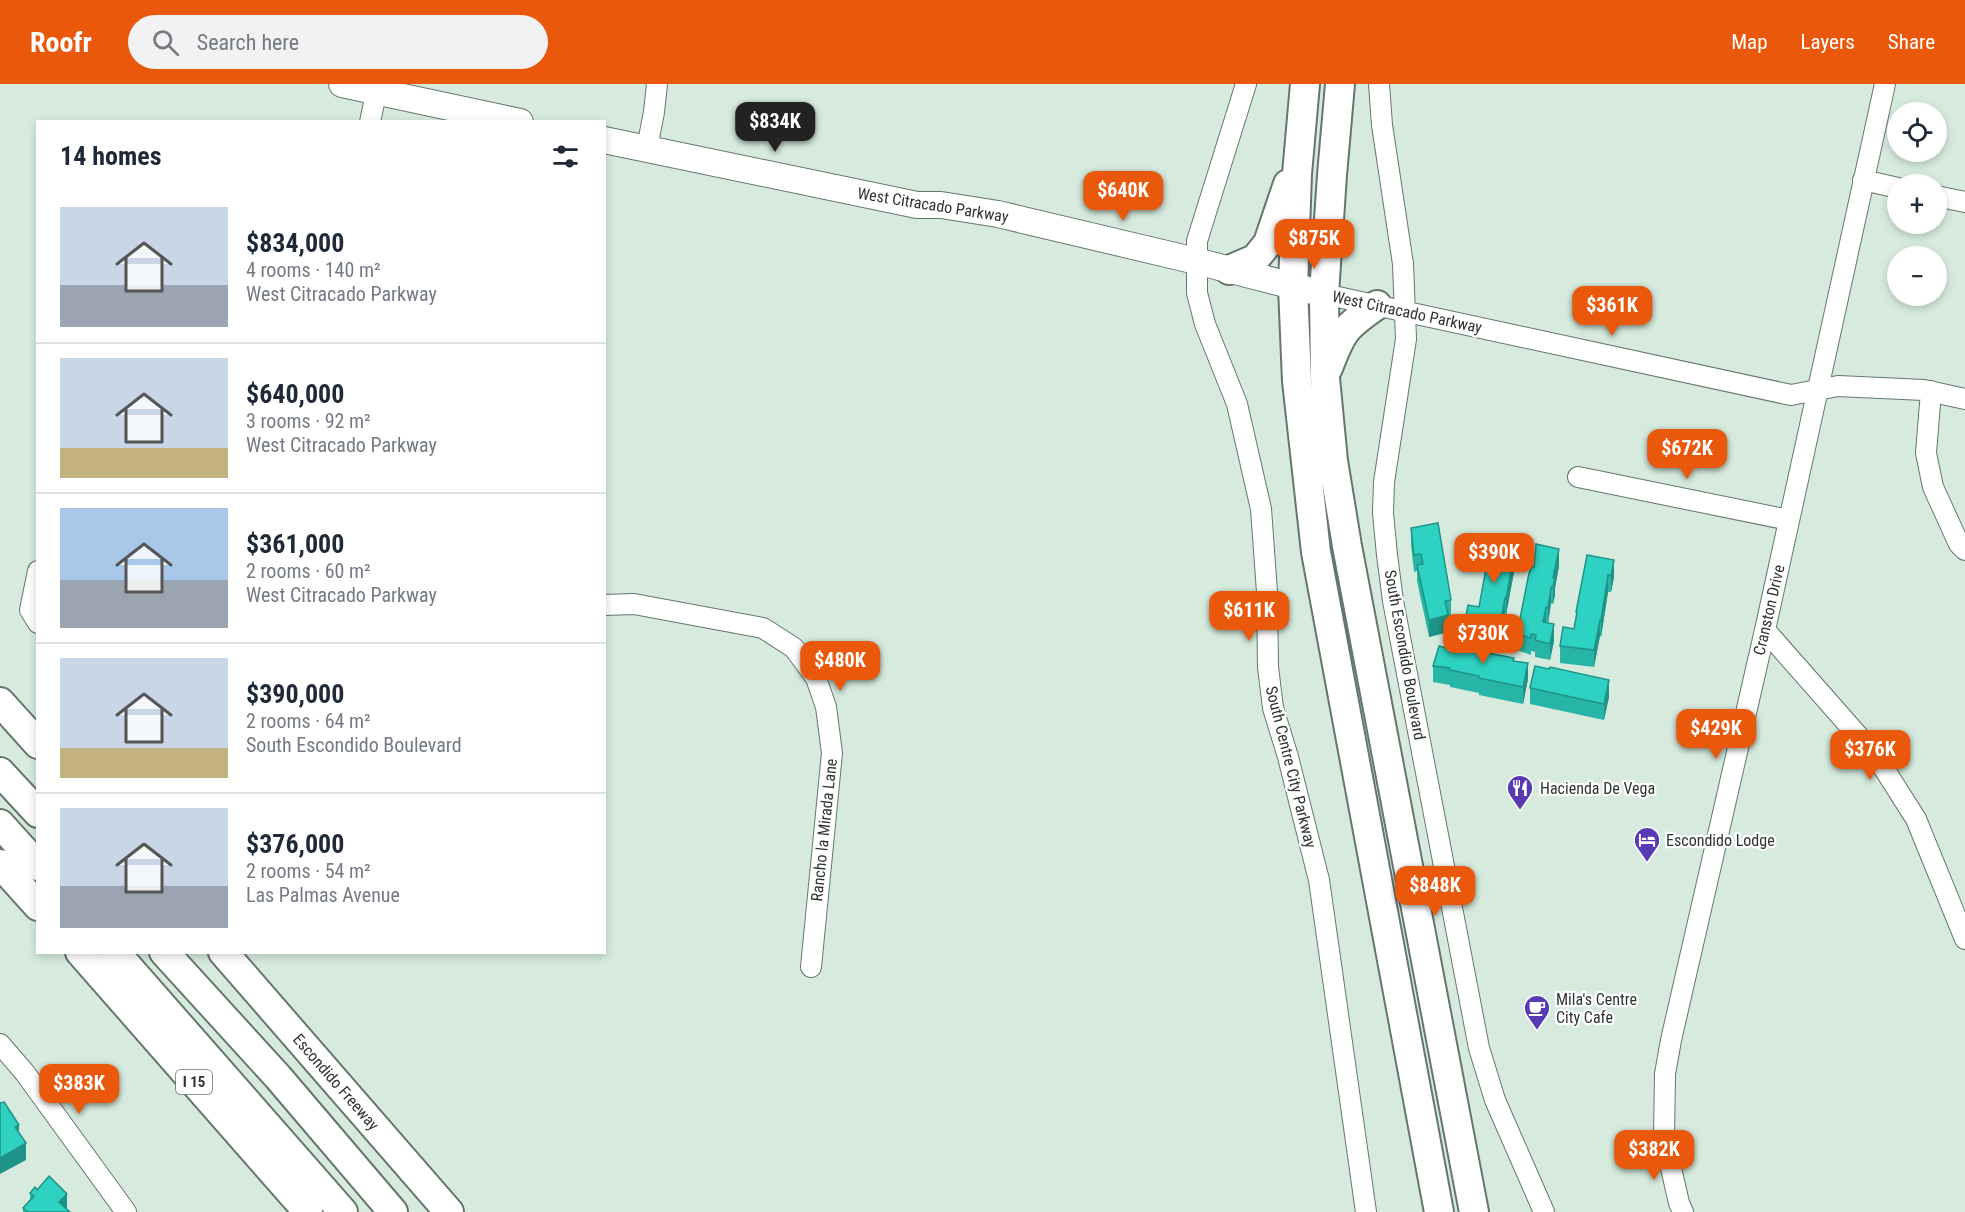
<!DOCTYPE html>
<meta charset="utf-8">
<style>
body{margin:0;font-family:"Roboto Condensed",sans-serif;background:#f2f2f3;color:#1f2937;height:100vh;display:flex;flex-direction:column;font-size:22px;white-space:nowrap}
*{box-sizing:border-box;margin:0}
p{font-size:20px;color:#747a83}
.icon{flex:none;width:33px;height:33px;fill:none;stroke:currentColor;stroke-width:2;stroke-linecap:round;stroke-linejoin:round}
.map{position:relative;flex:1;overflow:hidden}
.drawer{position:absolute;left:36px;top:36px;width:570px;height:834px;display:flex;flex-direction:column;background:#fff;border-radius:0px;box-shadow:0 3px 9px #0003}
.drawer>*{flex:none}
.buttons{position:absolute;left:1887px;top:18px;display:grid;gap:12px}
.buttons a{display:grid;place-items:center;width:60px;height:60px;border-radius:50%;background:#fff;box-shadow:0 3px 9px #0003;font-size:30px}
.price{position:absolute;translate:-50% -51px;padding:0 14px;border-radius:12px;background:#ea580c;color:#fff;font-size:20px;line-height:39px;filter:drop-shadow(0 2px 3px #0008)}
.price::after{content:'';position:absolute;left:50%;top:36px;width:18px;height:14px;margin-left:-9px;background:inherit;clip-path:polygon(0 0,100% 0,50% 100%)}
.price.current{background:#222;color:#fff}
ul{padding:0;list-style:none}
li{display:flex;align-items:center;gap:18px;height:150px;padding:0 24px}
li+li{border-top:2px solid #e0e1e3}
li span{display:grid;place-items:center;flex:none;width:168px;height:120px;border-radius:0px;color:#555}
li>.icon{margin-inline-start:auto}
span .icon{width:72px;height:72px;fill:#fffc;stroke-width:1}
li b{font-size:26px}
h2{display:flex;justify-content:space-between;align-items:center;height:72px;padding:0 24px;font-size:26px}
header{display:flex;align-items:center;gap:36px;box-sizing:border-box;height:84px;padding:0 30px;background:#ea580c;color:#fff}
header strong{font-size:28px}
nav{display:flex;gap:33px;margin-inline-start:auto;font-size:21px}
.search{width:420px;height:54px;background:#f2f2f3;display:flex;align-items:center;gap:15px;box-sizing:border-box;padding:0 21px;border-radius:33px;color:#747a83;font-size:22px}
.map>svg:first-child{display:block}
.lines{fill:none;stroke-linecap:round;stroke-linejoin:round}
.minor-casing{stroke:#65776d;stroke-width:22}
.major-casing{stroke:#65776d;stroke-width:28}
.highway-casing{stroke:#65776d;stroke-width:32}
.minor{stroke:#fff;stroke-width:20}
.major{stroke:#fff;stroke-width:26}
.highway{stroke:#fff;stroke-width:28}
.wall{fill:#27b5a7}
.shaded-wall{fill:#209388}
.building{fill:#2dd2c2;stroke:#209388;stroke-width:1.5}
.labels{text-anchor:middle;dominant-baseline:central;stroke-width:4.5;stroke-linejoin:round;paint-order:stroke}
.shield{fill:#fff;stroke:#6d726f;stroke-width:1.5}
.shield-label{font-size:15px;font-weight:bold;fill:#2e3531}
.street-label{font-size:16px;fill:#2e3531;stroke:#fff}
.poi-label{font-size:16px;fill:#2e3531;stroke:#fff;text-anchor:start}
</style>
<header>
<strong>Roofr</strong>
<div class="search"><svg class="icon" aria-label="search" viewBox="0 0 24 24"><circle cx="10" cy="10" r="6"/><path d="M15 15l6 6"/></svg>Search here</div>
<nav><a>Map</a><a>Layers</a><a>Share</a></nav>
</header>
<div class="map">
<svg width="1965" height="1128" viewBox="0 0 1965 1128">
<rect width="100%" height="100%" fill="#d6ebde"/>
<g class="lines">
<!-- minor casing -->
<g class="minor-casing">
<path id="minor" d="M1246,0L1197,157V209L1205,240L1237,320L1261,425L1267,508L1268,583L1273,624L1288,673L1319,796L1366,1128
M1379,0L1382,41L1403,180L1406,255L1384,398L1383,429L1387,471L1393,517L1479,964L1495,1016L1544,1128
M370,38L378,0
M647,64L654,28L657,0
M1863,96L1898,104
M1936,112L1965,118
M1324,210L1791,311L1838,302L1924,306L1965,315
M1931,307L1926,369L1933,403L1959,460L1965,466
M1578,393L1789,436
M38,487L30,526L38,539
M604,521L634,520L763,544L794,564L816,594L826,623L832,669L811,883
M1765,546L1876,672L1916,735L1965,855
M0,960L25,989L126,1128
M1683,1128L1679,1119L1664,1053L1665,990L1671,956L1765,546L1885,0"/>
</g>
<!-- major casing -->
<g class="major-casing">
<path id="major" d="M342,0L520,38
M604,56L917,121H941L998,130L1196,177L1324,210"/>
</g>
<!-- highway casing -->
<g class="highway-casing">
<path id="highway" d="M1305,0L1297,90L1293,203L1297,297L1316,468L1439,1128
M1340,0L1332,91L1324,210L1325,294L1333,377L1347,462L1474,1128
M1229,186L1255,175L1268,159L1288,100
M1328,284C1342,247 1345,243 1377,221
M0,618L38,660
M0,688L38,729
M0,740L38,782
M0,780L38,822
M80,868L308,1128
M115,868L343,1128
M164,868L278,993L393,1128
M223,868L449,1128"/>
</g>
<!-- minor -->
<use href="#minor" class="minor"/>
<!-- major -->
<use href="#major" class="major"/>
<!-- highway -->
<use href="#highway" class="highway"/>
</g>
<!-- wall -->
<path class="wall" d="M1411,444L1451,516V533H1448V548L1429,553L1417,497V487L1414,488L1411,461Z
M1493,450L1520,472L1516,488H1514L1506,531H1505L1499,561L1494,559V563L1484,560V558L1481,557L1480,561L1466,558L1465,555V538L1479,523L1491,470V460Z
M1614,476V493L1611,508H1608L1601,553L1600,552L1594,583L1560,579V562L1574,545L1576,537V528Z
M1559,482L1555,504V511L1553,520L1551,519L1548,539L1554,557L1550,576L1535,573V568L1531,567V571L1517,566V550Z
M1453,566L1475,568L1514,577L1528,595L1523,620L1479,611V609L1450,603V601L1433,598V582Z
M1530,604L1609,613L1604,636L1530,620Z
M37,1106L70,1128H23V1124L30,1116V1109Z"/>
<!-- shaded-wall -->
<path class="shaded-wall" d="M1520,455V472L1516,488V472Z
M1559,465V482L1555,504V511L1553,520V494Z
M1514,471V488L1506,531V515Z
M1614,476V493L1611,508V492Z
M1608,491V508L1601,553V536Z
M1551,503V519L1548,540V524Z
M1505,514V531L1499,561V544Z
M1546,523V540L1543,538Z
M1448,531V548L1429,553V536Z
M1600,536V552L1594,583V566Z
M1481,540V557L1480,561V544Z
M1554,540V557L1550,576V560Z
M1528,579V595L1523,620V603Z
M1609,596V613L1604,636V620Z
M19,1041V1058L15,1043Z
M26,1059V1076L0,1090V1074Z
M67,1110V1126L59,1118Z"/>
<!-- building -->
<path class="building" d="M1438,439L1451,516L1445,517L1448,531L1429,536L1417,481L1423,480L1421,470L1414,471L1411,444Z
M1493,450L1520,455L1516,472L1514,471L1506,515L1505,514L1499,544L1494,543V546L1484,544V541L1481,540L1480,544L1466,541L1465,538L1468,521L1479,523L1487,479H1488L1493,460H1491Z
M1536,460L1559,465L1553,494H1555L1553,503H1551L1548,524L1546,523L1543,538L1554,540L1550,560L1535,556L1536,551L1531,550V554L1517,550L1529,489L1532,482L1534,483Z
M1587,471L1614,476L1611,492L1608,491L1601,536H1600L1594,566L1560,562L1563,543L1574,545L1577,528H1576Z
M1439,562L1453,566L1454,563L1475,568H1483L1514,574L1513,577L1528,579L1523,603L1479,594V592L1450,586V584L1433,582Z
M1535,582L1549,585L1550,583L1609,596L1604,620L1530,604Z
M4,1018L19,1041L15,1043L26,1059L0,1074V1019Z
M49,1092L67,1110L59,1118L70,1128H28L23,1124L34,1112L30,1109L35,1103L37,1106Z"/>
<!-- icons -->
<defs>
<g id="restaurant-pin" transform="scale(1.35)"><path d="M0 17L-7.5 6A9.5 9.5 0 1 1 7.5 6Z" fill="#583ab2" stroke="#fff"/><path d="M-5-6h1v4h1v-4h1v4h1v-4h1v5L-1.5 .5V6h-2V.5L-5-1ZM5-6V6H3V1.5H1.5Q1.5-4 5-6Z" fill="#fff"/></g>
<g id="hotel-pin" transform="scale(1.35)"><path d="M0 17L-7.5 6A9.5 9.5 0 1 1 7.5 6Z" fill="#583ab2" stroke="#fff"/><path d="M-6-4.5h1.5V1H6V5H4.5V3h-9V5H-6ZM-4 0a1.8 1.8 0 1 1 3.6 0ZM.5 0V-2.5h3Q6-2.5 6 0Z" fill="#fff"/></g>
<g id="cafe-pin" transform="scale(1.35)"><path d="M0 17L-7.5 6A9.5 9.5 0 1 1 7.5 6Z" fill="#583ab2" stroke="#fff"/><path d="M-5.5-4.5H6V0H3Q3 3.5 0 3.5H-2.5Q-5.5 3.5-5.5 0ZM3-3.2v2h1.7v-2ZM-6 4.5H4V6H-6Z" fill="#fff"/></g>
</defs>
<g fill-rule="evenodd">
<use href="#restaurant-pin" x="1520" y="704"/>
<use href="#hotel-pin" x="1647" y="756"/>
<use href="#cafe-pin" x="1537" y="924"/>
</g>
<g class="labels">
<!-- shield labels -->
<rect class="shield" x="176" y="986" width="36" height="24" rx="4.5"/>
<g class="shield-label">
<text x="194" y="998">I 15</text>
</g>
<!-- street labels -->
<g class="street-label">
<text transform="translate(933 121) rotate(9)">West Citracado Parkway</text>
<text transform="translate(1407 228) rotate(12)">West Citracado Parkway</text>
<text transform="translate(1769 526) rotate(-77)">Cranston Drive</text>
<text transform="translate(1405 571) rotate(80)">South Escondido Boulevard</text>
<text transform="translate(1291 683) rotate(76)">South Centre City Parkway</text>
<text transform="translate(824 746) rotate(-84)">Rancho la Mirada Lane</text>
<text transform="translate(336 998) rotate(49)">Escondido Freeway</text>
</g>
<!-- poi labels -->
<g class="poi-label">
<text x="1540" y="704">Hacienda De Vega</text>
<text x="1666" y="756">Escondido Lodge</text>
<text x="1556" y="915">Mila's Centre<tspan x="1556" dy="18">City Cafe</tspan></text>
</g>
</g>
</svg>
<div class="buttons">
<a><svg class="icon" aria-label="locate" viewBox="0 0 24 24"><circle cx="12" cy="12" r="6"/><path d="M12 2v4M12 18v4M2 12h4M18 12h4"/></svg></a>
<a>+</a>
<a>−</a>
</div>
<b class="price current" style="left:775px;top:69px">$834K</b>
<b class="price" style="left:1123px;top:138px">$640K</b>
<b class="price" style="left:1314px;top:186px">$875K</b>
<b class="price" style="left:1612px;top:253px">$361K</b>
<b class="price" style="left:1687px;top:396px">$672K</b>
<b class="price" style="left:1494px;top:500px">$390K</b>
<b class="price" style="left:1249px;top:558px">$611K</b>
<b class="price" style="left:1483px;top:581px">$730K</b>
<b class="price" style="left:840px;top:608px">$480K</b>
<b class="price" style="left:1716px;top:676px">$429K</b>
<b class="price" style="left:1870px;top:697px">$376K</b>
<b class="price" style="left:1435px;top:833px">$848K</b>
<b class="price" style="left:79px;top:1031px">$383K</b>
<b class="price" style="left:1654px;top:1097px">$382K</b>
<section class="drawer">
<h2>14 homes<svg class="icon" aria-label="filters" viewBox="0 0 24 24"><path d="M4 7h16M4 17h16"/><circle cx="9" cy="7" r="2"/><circle cx="15" cy="17" r="2"/></svg></h2>
<ul>
<li><span style="background:linear-gradient(#c9d6e8 65%,#9aa5b1 0)"><svg class="icon" aria-label="home" viewBox="0 0 24 24"><path d="M3 11l9-7 9 7M6 9v11h12V9"/></svg></span><div><b>$834,000</b><p>4 rooms · 140 m²</p><p>West Citracado Parkway</p></div></li>
<li><span style="background:linear-gradient(#c9d6e8 75%,#c2b280 0)"><svg class="icon" aria-label="home" viewBox="0 0 24 24"><path d="M3 11l9-7 9 7M6 9v11h12V9"/></svg></span><div><b>$640,000</b><p>3 rooms · 92 m²</p><p>West Citracado Parkway</p></div></li>
<li><span style="background:linear-gradient(#a9c7e8 60%,#9aa5b1 0)"><svg class="icon" aria-label="home" viewBox="0 0 24 24"><path d="M3 11l9-7 9 7M6 9v11h12V9"/></svg></span><div><b>$361,000</b><p>2 rooms · 60 m²</p><p>West Citracado Parkway</p></div></li>
<li><span style="background:linear-gradient(#c9d6e8 75%,#c2b280 0)"><svg class="icon" aria-label="home" viewBox="0 0 24 24"><path d="M3 11l9-7 9 7M6 9v11h12V9"/></svg></span><div><b>$390,000</b><p>2 rooms · 64 m²</p><p>South Escondido Boulevard</p></div></li>
<li><span style="background:linear-gradient(#c9d6e8 65%,#9aa5b1 0)"><svg class="icon" aria-label="home" viewBox="0 0 24 24"><path d="M3 11l9-7 9 7M6 9v11h12V9"/></svg></span><div><b>$376,000</b><p>2 rooms · 54 m²</p><p>Las Palmas Avenue</p></div></li>
</ul>
</section>
</div>
